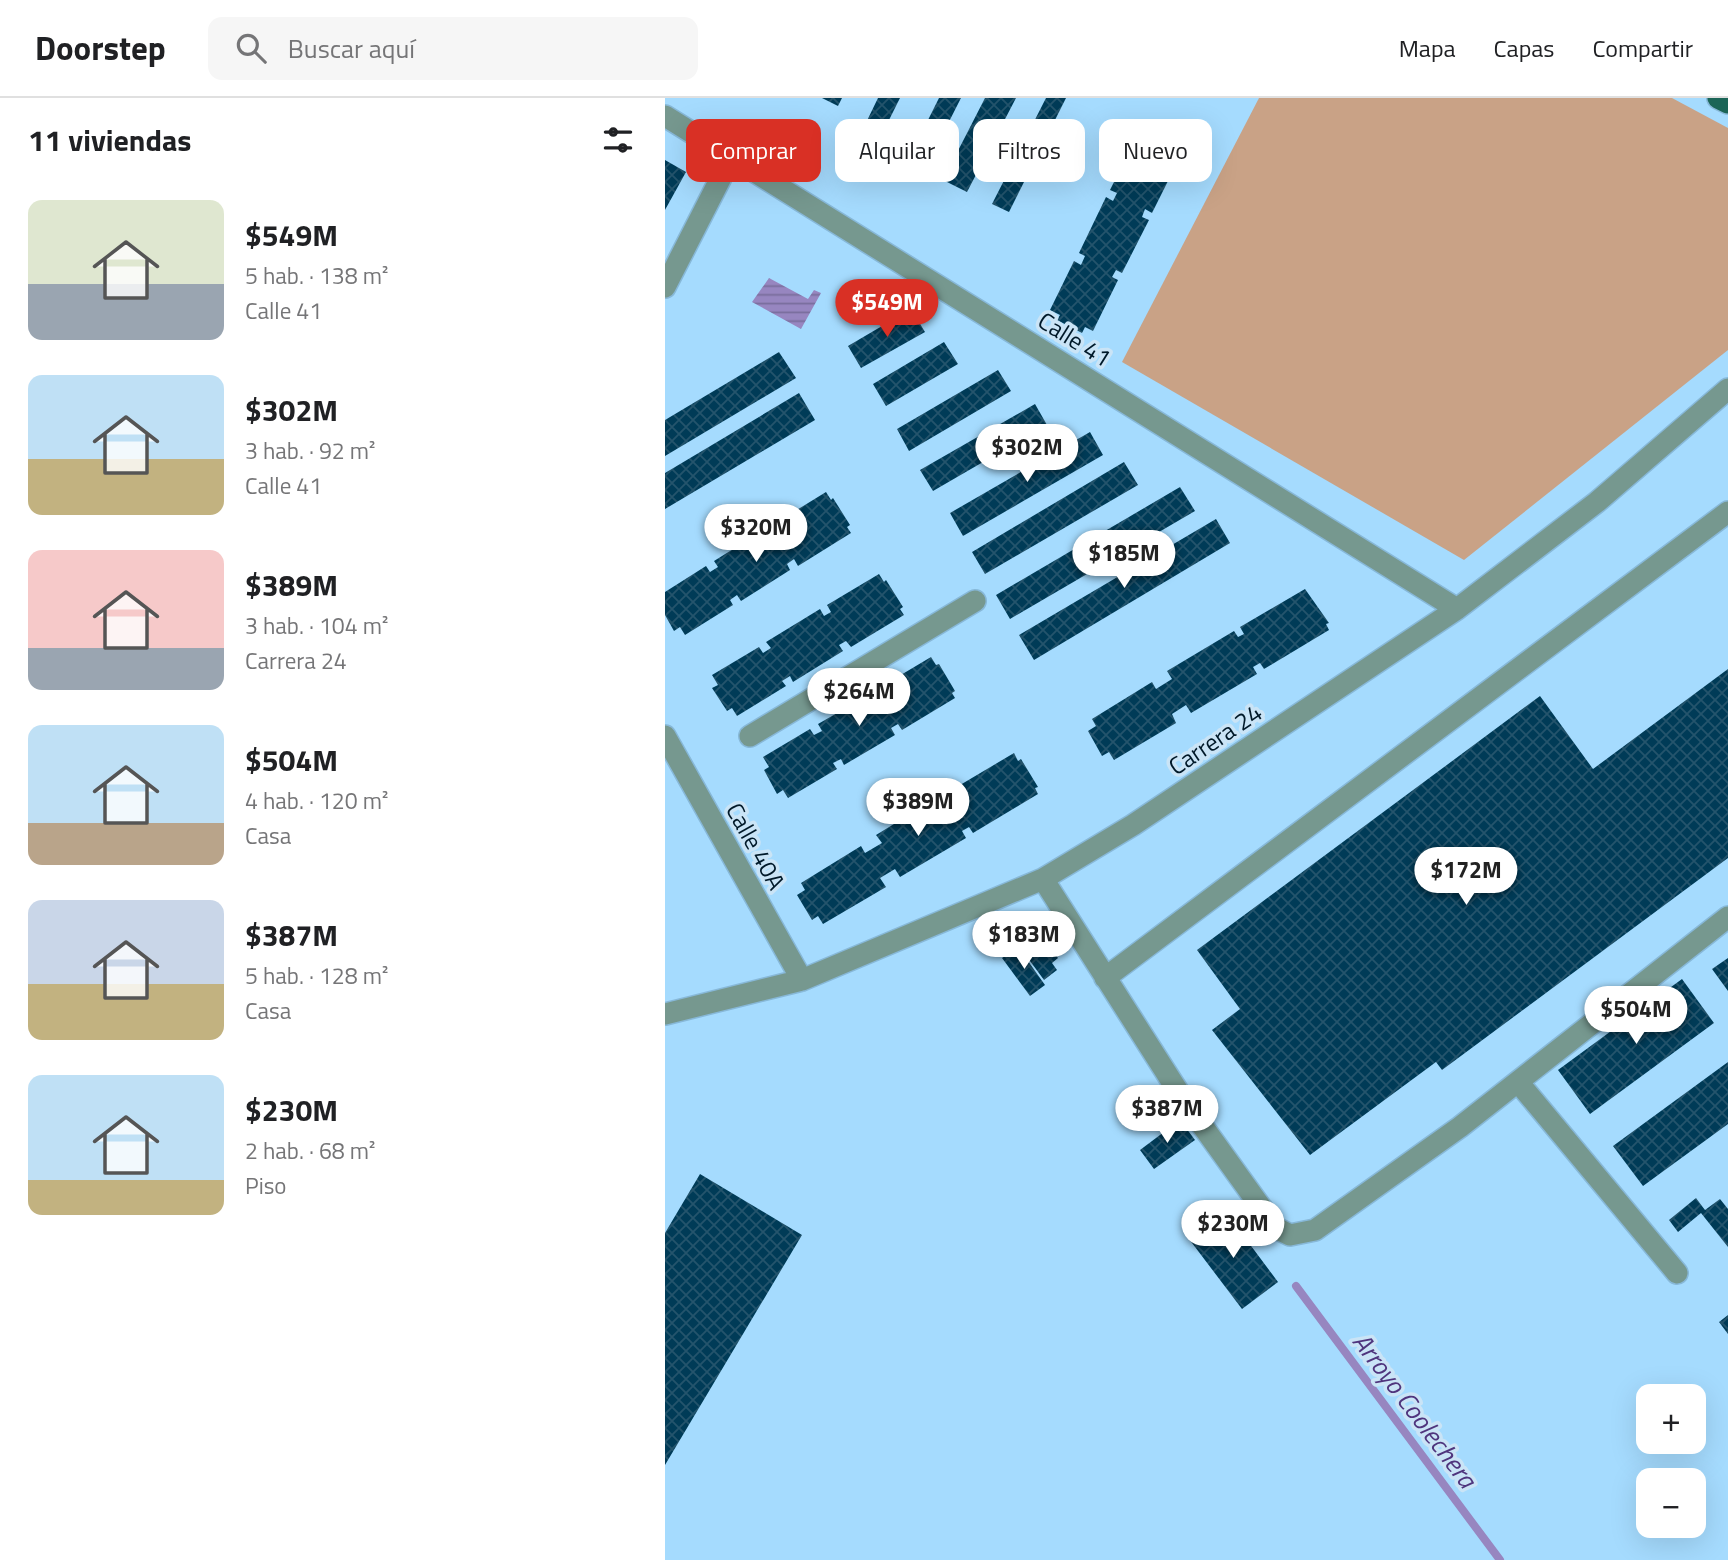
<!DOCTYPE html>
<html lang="es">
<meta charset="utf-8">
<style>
body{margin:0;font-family:"Titillium Web",sans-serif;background:#f6f6f6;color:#202124;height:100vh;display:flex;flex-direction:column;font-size:26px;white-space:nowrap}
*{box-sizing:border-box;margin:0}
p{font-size:23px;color:#757577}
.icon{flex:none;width:38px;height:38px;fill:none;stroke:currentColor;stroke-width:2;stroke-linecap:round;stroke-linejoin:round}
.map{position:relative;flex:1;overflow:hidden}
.panel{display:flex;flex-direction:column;background:#fff;width:665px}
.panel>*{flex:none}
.banner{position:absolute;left:21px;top:21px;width:665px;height:63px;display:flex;gap:14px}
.fabs{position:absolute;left:971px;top:1286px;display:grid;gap:14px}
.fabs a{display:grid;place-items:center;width:70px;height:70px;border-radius:14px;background:#fff;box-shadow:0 7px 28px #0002;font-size:35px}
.price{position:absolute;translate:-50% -60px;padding:0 16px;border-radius:24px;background:#fff;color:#222;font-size:23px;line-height:46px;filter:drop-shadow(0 2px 4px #0008)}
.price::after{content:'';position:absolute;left:50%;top:42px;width:21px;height:16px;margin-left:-10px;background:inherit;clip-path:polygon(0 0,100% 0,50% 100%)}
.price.selected{background:#d93025;color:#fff}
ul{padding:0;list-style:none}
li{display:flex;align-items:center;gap:21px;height:175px;padding:0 28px}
li span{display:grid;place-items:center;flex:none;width:196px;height:140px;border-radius:14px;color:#555}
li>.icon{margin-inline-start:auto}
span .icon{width:84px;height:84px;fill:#fffc;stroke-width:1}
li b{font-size:30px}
h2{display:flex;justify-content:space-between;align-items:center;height:84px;padding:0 28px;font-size:30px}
.pill{padding:0 24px;border-radius:14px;background:#fff;box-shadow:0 7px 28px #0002;font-size:24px;line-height:63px}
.pill.selected{background:#d93025;color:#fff}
header{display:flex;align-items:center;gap:42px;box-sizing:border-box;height:98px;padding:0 35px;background:#fff;border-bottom:2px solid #e0e0e0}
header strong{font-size:33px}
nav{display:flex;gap:38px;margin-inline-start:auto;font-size:24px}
.search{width:490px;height:63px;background:#f6f6f6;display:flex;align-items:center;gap:18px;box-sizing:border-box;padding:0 24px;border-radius:14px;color:#757577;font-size:26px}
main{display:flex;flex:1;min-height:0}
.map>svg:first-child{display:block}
.green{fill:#c9a286}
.water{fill:url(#water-rules)}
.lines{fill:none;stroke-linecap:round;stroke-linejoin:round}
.stream{stroke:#9786c0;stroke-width:8}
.building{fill:url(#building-cross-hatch)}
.minor-casing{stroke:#87b8d8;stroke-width:24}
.major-casing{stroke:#87b8d8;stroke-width:24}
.minor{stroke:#76988f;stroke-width:21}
.major{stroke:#1b6557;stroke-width:21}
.labels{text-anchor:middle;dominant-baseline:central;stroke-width:7;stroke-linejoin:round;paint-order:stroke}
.street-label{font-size:24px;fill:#001929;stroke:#cae4f6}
.water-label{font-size:26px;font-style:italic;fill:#4f357d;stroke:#cae4f6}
</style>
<header>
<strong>Doorstep</strong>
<div class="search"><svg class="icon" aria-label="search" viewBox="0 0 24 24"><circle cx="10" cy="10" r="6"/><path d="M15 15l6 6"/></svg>Buscar aquí</div>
<nav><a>Mapa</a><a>Capas</a><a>Compartir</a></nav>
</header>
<main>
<section class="panel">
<h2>11 viviendas<svg class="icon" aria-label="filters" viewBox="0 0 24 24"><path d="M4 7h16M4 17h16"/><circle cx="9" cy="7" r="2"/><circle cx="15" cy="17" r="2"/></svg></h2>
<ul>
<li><span style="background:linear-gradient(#dfe7d0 60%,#9aa5b1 0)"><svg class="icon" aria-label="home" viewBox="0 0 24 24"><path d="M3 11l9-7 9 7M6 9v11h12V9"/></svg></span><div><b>$549M</b><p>5 hab. · 138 m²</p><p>Calle 41</p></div></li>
<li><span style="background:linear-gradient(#bfe0f5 60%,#c2b280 0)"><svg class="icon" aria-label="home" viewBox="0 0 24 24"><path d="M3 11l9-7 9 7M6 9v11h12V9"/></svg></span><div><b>$302M</b><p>3 hab. · 92 m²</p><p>Calle 41</p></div></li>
<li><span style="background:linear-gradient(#f6c9c9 70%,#9aa5b1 0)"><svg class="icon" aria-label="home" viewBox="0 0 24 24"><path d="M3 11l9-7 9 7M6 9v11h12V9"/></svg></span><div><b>$389M</b><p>3 hab. · 104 m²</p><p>Carrera 24</p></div></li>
<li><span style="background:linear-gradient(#bfe0f5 70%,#b9a48a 0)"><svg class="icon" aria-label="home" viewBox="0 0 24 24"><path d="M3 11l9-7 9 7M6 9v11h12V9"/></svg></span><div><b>$504M</b><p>4 hab. · 120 m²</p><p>Casa</p></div></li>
<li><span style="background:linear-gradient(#c9d6e8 60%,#c2b280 0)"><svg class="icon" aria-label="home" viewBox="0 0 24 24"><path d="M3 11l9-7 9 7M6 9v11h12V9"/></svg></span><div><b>$387M</b><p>5 hab. · 128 m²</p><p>Casa</p></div></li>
<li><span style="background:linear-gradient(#bfe0f5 75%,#c2b280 0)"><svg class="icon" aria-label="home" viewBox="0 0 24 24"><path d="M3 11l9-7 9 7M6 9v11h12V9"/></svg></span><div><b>$230M</b><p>2 hab. · 68 m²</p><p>Piso</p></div></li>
</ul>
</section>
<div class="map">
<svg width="1063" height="1462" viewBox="0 0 1063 1462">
<defs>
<pattern id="water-rules" width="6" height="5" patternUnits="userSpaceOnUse" patternTransform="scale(1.75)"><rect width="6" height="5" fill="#9786c0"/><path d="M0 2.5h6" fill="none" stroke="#796d9c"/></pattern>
<pattern id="building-cross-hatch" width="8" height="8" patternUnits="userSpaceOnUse" patternTransform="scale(1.75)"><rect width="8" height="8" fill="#003b57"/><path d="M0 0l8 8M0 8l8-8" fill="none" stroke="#24546c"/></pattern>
</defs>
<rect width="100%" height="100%" fill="#a5dbfe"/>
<!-- green -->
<path class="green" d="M594,0H1007L1063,30V252L799,462L457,264Z"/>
<!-- water -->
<path class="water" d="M104,180L143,201L149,192L156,195L136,231L87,204Z"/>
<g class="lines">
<!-- stream -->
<path class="stream" d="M631,1188L835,1462"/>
</g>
<!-- building -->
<path class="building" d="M157,0H177L173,8Z
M213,0H235L214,42L197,33Z
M274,0H296L263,65L246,56Z
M320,0H351L302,94L278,82Z
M381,0H401L344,114L327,106Z
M472,38L511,53L509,56L515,59L487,115L480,111L477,119L484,122L457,175L451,172L447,179L453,182L428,233L420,229L417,235L392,222L395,217L385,212L409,163L416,167L420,158L414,155L441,99L448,103L452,95L445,92Z
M0,62L21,74L0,112Z
M246,211L260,234L196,270L183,248Z
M279,244L293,266L221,308L208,286Z
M114,254L131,280L0,358V322Z
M333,272L346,293L244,353L232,331Z
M134,295L150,322L0,411V375Z
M370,306L382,327L268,393L255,372Z
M425,334L438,357L298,438L285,415Z
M459,364L473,387L320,476L307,454Z
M515,389L530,413L345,521L331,497Z
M161,394L166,402L168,400L185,427L182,429L186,435L133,468L129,461L122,466L125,472L76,503L72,497L65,502L68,507L20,537L15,529L9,533L0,517V494L41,468L45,474L53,469L49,463L102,430L106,437L113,432L109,426Z
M551,421L565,445L369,562L354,537Z
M214,476L219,484L221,482L238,509L235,511L239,517L186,549L181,543L174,547L178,553L128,584L125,578L117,583L121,588L72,618L67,610L62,613L47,590L53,587L47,577L94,549L98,555L106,550L101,544L155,511L159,518L166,514L162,507Z
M640,491L664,525L661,526L664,532L599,571L595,565L588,569L592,576L526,615L521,607L507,616L511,625L449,662L444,654L437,658L423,633L431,628L427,621L487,584L491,591L507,581L502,573L569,533L573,539L579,536L575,529Z
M266,559L271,567L274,566L290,593L287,595L290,600L237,632L233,626L226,630L230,637L179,667L176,661L168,665L172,671L123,700L118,692L112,696L99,672L104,669L98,659L145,631L149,637L157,633L153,626L207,595L211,601L218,597L214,590Z
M1063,571V760L777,972L771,964L645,1057L547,932L575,911L532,852L875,598L928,671Z
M349,655L353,663L356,661L373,689L370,690L373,696L308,735L304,729L297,733L301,740L235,779L230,771L215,780L221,789L158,826L153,818L147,822L132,797L140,792L136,785L196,748L200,755L217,745L211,737L278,696L282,703L288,699L285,693Z
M373,834L393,860L387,865L392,872L379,882L354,848Z
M353,849L380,887L365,898L337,860Z
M1063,860V893L1047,871Z
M1017,881L1049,925L925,1016L893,972Z
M1063,964V1026L978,1088L948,1048Z
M515,1022L530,1042L489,1071L475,1052Z
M35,1076L137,1137L0,1367V1135Z
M1031,1100L1040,1112L1055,1101L1063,1111V1149L1036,1115L1013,1134L1004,1122Z
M560,1113L613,1184L577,1211L524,1141Z
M1063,1217V1236L1054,1224Z"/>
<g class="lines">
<!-- minor casing -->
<g class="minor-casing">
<path id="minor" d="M0,18L792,511
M0,189L66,60
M0,638L137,882
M85,638L310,503
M378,781L516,998L611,1130L625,1137L650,1132L795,1029L1063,819
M440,880L1063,414
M0,916L137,882L378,781L468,727L792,511L932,404L1063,291
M853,984L1012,1175"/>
</g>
<!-- major casing -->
<g class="major-casing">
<path id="major" d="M1053,0L1063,5"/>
</g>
<!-- minor -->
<use href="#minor" class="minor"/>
<!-- major -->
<use href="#major" class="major"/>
</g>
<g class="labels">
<!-- street labels -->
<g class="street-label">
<text transform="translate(410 241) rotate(32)">Calle 41</text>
<text transform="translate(550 641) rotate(-34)">Carrera 24</text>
<text transform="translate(91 748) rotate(61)">Calle 40A</text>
</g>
<!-- water labels -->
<g class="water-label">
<text transform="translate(750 1312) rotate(53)">Arroyo Coolechera</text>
</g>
</g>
</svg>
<div class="fabs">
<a>+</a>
<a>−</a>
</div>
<b class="price selected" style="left:222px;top:241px">$549M</b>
<b class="price" style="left:362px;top:386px">$302M</b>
<b class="price" style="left:91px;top:466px">$320M</b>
<b class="price" style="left:459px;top:492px">$185M</b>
<b class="price" style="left:194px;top:630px">$264M</b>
<b class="price" style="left:253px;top:740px">$389M</b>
<b class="price" style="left:801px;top:809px">$172M</b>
<b class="price" style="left:359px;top:873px">$183M</b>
<b class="price" style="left:971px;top:948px">$504M</b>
<b class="price" style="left:502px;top:1047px">$387M</b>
<b class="price" style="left:568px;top:1162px">$230M</b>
<div class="banner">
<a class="pill selected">Comprar</a>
<a class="pill">Alquilar</a>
<a class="pill">Filtros</a>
<a class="pill">Nuevo</a>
</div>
</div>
</main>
